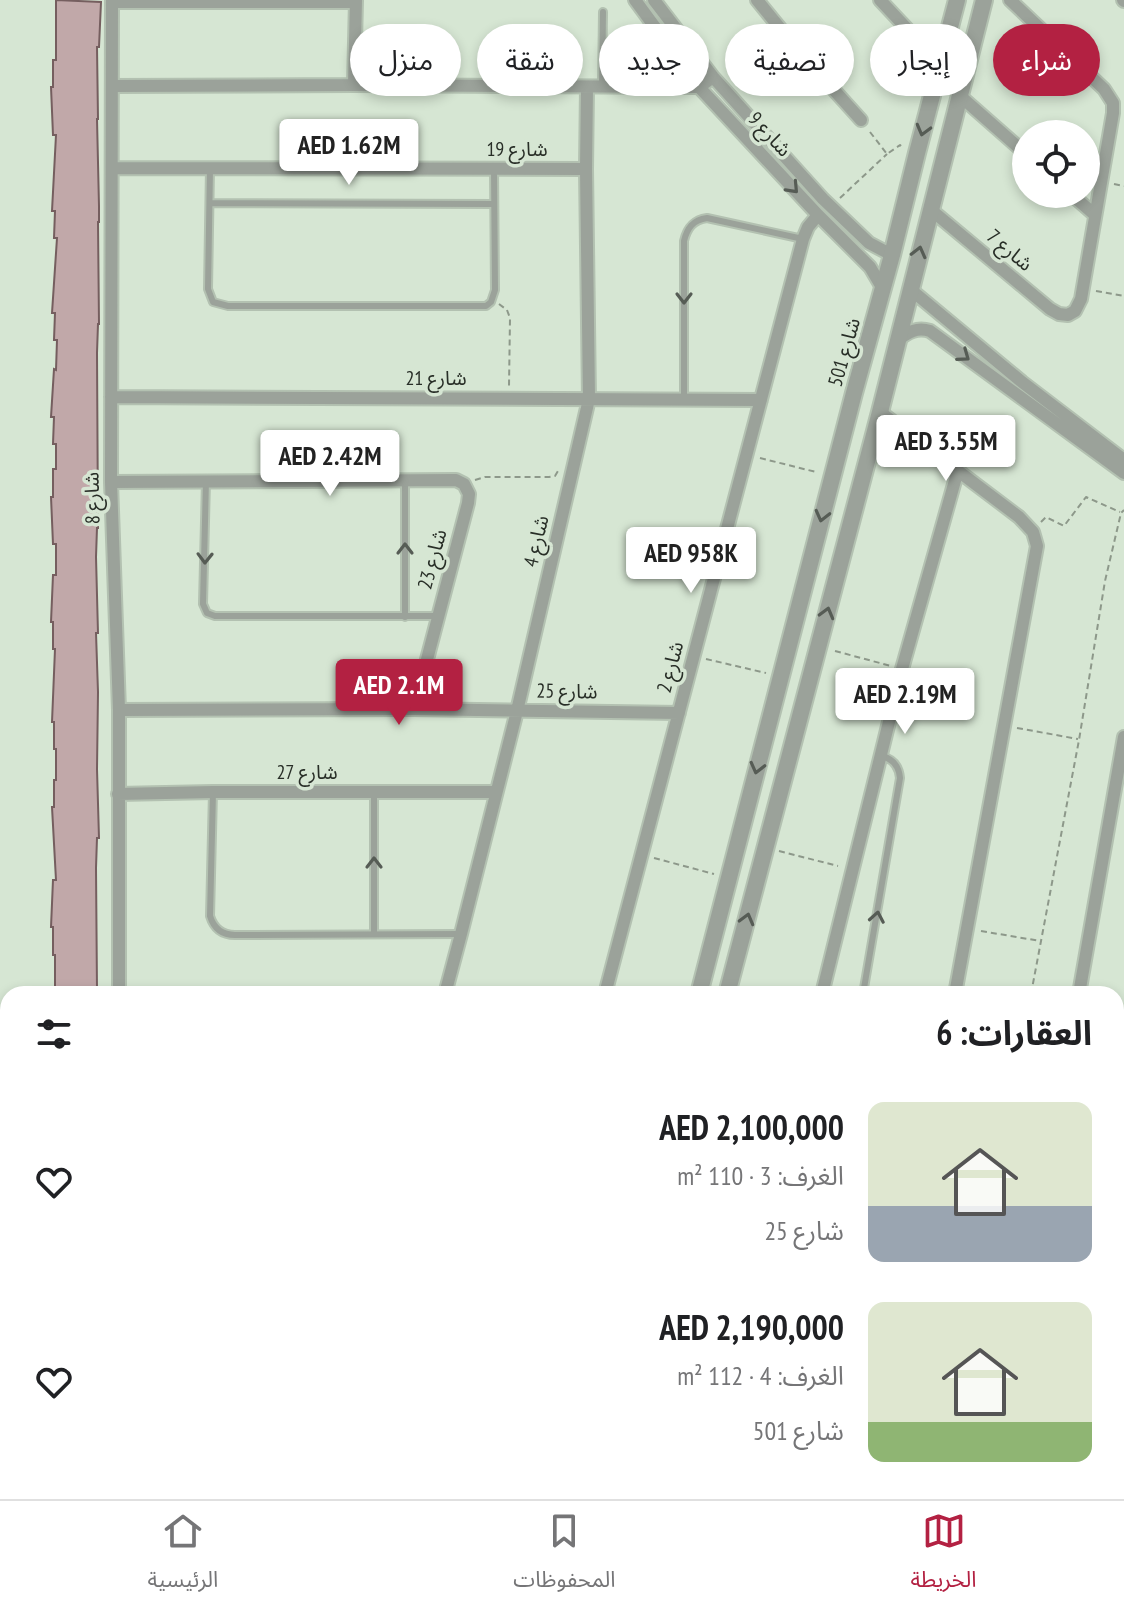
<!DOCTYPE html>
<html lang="ar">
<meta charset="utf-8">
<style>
body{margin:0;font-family:"PT Sans Narrow","Noto Sans Arabic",sans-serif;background:#f6f6f6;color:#202124;direction:rtl;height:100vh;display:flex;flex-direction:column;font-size:30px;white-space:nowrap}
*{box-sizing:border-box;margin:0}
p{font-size:26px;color:#757577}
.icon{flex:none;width:44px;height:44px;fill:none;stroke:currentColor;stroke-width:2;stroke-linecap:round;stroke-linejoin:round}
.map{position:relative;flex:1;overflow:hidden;direction:ltr}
.details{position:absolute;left:0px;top:986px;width:1124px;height:514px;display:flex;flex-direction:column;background:#fff;border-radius:24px 24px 0 0;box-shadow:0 4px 12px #0003;direction:rtl}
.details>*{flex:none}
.guide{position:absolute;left:24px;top:24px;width:1076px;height:72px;direction:rtl;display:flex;gap:16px}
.buttons{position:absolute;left:1012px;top:120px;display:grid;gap:16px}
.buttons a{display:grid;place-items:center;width:88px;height:88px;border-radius:50%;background:#fff;box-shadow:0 4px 12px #0003;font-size:40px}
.price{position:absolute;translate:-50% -68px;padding:0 18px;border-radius:8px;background:#fff;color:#222;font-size:26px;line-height:52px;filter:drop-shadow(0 2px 4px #0008)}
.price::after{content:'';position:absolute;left:50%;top:48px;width:24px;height:18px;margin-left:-12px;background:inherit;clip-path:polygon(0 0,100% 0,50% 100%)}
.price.current{background:#b32142;color:#fff}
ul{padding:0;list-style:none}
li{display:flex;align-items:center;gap:24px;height:200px;padding:0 32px}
li span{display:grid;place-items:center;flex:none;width:224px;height:160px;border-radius:16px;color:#555}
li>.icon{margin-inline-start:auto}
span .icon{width:96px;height:96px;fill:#fffc;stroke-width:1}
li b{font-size:34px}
h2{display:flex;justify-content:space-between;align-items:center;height:96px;padding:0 32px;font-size:34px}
.tag{padding:0 28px;border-radius:36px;background:#fff;box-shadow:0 4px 12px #0003;font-size:28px;line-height:72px}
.tag.current{background:#b32142;color:#fff}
.tab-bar{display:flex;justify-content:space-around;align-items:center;height:112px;border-top:2px solid #e0e0e0;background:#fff;font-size:22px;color:#757577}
.tab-bar a{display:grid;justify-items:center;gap:4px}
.tab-bar .current{color:#b32142}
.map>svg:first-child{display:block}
.building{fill:#c1a8a9;stroke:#755e5f;stroke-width:2}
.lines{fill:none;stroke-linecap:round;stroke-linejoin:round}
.service-casing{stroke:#b3c1b1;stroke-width:10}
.minor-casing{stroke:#b3c1b1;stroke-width:16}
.tertiary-casing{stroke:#b3c1b1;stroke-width:20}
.secondary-casing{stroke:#b3c1b1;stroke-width:22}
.path{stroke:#8d988a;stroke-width:2;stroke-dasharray:6 4;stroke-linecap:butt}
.service{stroke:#9ba29a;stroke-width:6}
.minor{stroke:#9ba29a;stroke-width:12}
.tertiary{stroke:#9ba29a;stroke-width:16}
.secondary{stroke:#7a8478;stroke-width:18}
.oneway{stroke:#565c55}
.labels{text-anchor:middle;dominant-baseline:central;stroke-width:7;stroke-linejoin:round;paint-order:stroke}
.street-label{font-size:20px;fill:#282e27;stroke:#d6e6d3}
</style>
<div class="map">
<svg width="1124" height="1499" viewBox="0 0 1124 1499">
<rect width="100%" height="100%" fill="#d6e6d3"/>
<!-- building -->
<path class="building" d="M56,0L101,2L99,47H97L98,119H97L99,206V222H98L99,324H98L97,353L98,528H97L96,557L98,633H96L98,692L97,769L99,838H97L96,868L97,990H91V994H55V955H53V927H51L53,880H56L52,807H54V780H56V749H54V722H52L55,649H53V622H51L53,575H56V544H53L51,497H53V469H56V444H53L54,417H51L54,369L56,370L57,340H54L55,313H52L57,238H54L55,211H52L56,135H53L51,87H53V60H56Z"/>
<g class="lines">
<!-- service casing -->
<g class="service-casing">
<path id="service" d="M602,87L603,12
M210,168L208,289L213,302L228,306H486L491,302L495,290L494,169
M210,203L494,204
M684,399V241C687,228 693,220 707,218L803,239
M206,480L203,604L207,613L215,616H437
M405,480V617
M213,792L210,916C214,929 222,935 235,935L461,934
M374,792V934
M863,994L900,778C899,766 893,759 882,756"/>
</g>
<!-- minor casing -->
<g class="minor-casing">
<path id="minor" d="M112,0L111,482L119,710V994
M635,0L699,87L818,215L870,267L883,289
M654,0L713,77L823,199L869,243L892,255
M757,0L797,49L861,120
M880,0L940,64
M1123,0L1124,1
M112,2H356
M354,85L356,0
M112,86L354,85L699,87L713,77
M959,95L1026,154
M112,168L586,169
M1071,194L1095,215
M930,209L1050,309L1059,314L1068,315L1075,311L1081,299L1113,113V103L1104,89L1010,0
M910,289L1022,382L1124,460
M898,340C908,332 917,327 930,331L1124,473
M111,397L761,400
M880,412L1019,517L1033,532L1037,546L955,994
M111,482L456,480L464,484L469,494L468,503L414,709
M119,710L414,709L679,713
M118,794L213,792H496
M445,994L461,934L517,711L589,399L586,169L587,87
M605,994L803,239L808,227L818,215
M822,994L902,669L958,470
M1079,994L1124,737
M284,1492L285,1499
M589,1499L590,1492"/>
</g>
<!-- tertiary casing -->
<g class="tertiary-casing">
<path id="tertiary" d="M699,994L854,393L892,255L917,153L957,0
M727,994L880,412L984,0
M1116,1377L1124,1376
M0,1426H8"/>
</g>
<!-- secondary casing -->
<g class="secondary-casing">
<path id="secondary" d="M0,1410L8,1414
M0,1463L8,1458"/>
</g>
<!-- path -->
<path class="path" d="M870,132L887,154L900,145L901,146
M1114,184L1124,186
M840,198L887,154
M1096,291L1124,296
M499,304L507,310L510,318L509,386
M760,458L816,472
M475,480L485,477H549L555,476L558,471
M1041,522L1046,517L1064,526L1086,497L1120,512
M835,651L891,666
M706,659L766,673
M1017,728L1078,739
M779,851L838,866
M654,858L714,874
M981,931L1040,941
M1031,994L1079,740L1105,581L1121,513L1124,510"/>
<!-- service -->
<use href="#service" class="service"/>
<!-- minor -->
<use href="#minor" class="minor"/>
<!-- tertiary -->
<use href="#tertiary" class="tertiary"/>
<!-- secondary -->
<use href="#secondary" class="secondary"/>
</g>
<!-- one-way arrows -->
<defs><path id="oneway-chevron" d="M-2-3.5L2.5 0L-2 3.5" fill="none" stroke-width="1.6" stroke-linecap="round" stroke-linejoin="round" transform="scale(2)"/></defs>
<g class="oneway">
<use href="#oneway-chevron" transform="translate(923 130) rotate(105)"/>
<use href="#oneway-chevron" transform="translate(793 188) rotate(47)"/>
<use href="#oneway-chevron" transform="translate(919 252) rotate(-76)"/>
<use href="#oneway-chevron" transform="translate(684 298) rotate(90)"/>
<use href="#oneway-chevron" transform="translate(964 356) rotate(36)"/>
<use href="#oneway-chevron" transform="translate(822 516) rotate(104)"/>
<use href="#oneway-chevron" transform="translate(405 549) rotate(-90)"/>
<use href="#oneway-chevron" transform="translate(205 558) rotate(91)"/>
<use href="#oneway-chevron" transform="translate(827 613) rotate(-75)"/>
<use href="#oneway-chevron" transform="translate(757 768) rotate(104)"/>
<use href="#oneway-chevron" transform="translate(374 863) rotate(-90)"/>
<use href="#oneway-chevron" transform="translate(877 917) rotate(-80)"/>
<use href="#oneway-chevron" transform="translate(747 919) rotate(-75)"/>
</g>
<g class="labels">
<!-- street labels -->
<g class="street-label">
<text transform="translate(770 134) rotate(47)">شارع 9</text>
<text x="517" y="149">شارع 19</text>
<text transform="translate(1010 250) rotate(40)">شارع 7</text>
<text transform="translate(844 352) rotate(-74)">شارع 501</text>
<text x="436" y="378">شارع 21</text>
<text transform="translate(92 498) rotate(-91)">شارع 8</text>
<text transform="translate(536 541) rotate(-77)">شارع 4</text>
<text transform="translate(432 559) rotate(-75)">شارع 23</text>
<text transform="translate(670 667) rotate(-75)">شارع 2</text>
<text transform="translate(567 691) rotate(1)">شارع 25</text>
<text x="307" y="772">شارع 27</text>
</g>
</g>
</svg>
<div class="buttons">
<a><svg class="icon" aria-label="locate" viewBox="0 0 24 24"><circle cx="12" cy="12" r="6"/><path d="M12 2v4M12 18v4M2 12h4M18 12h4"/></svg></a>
</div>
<b class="price" style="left:349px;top:187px">AED 1.62M</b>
<b class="price" style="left:946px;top:483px">AED 3.55M</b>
<b class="price" style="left:330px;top:498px">AED 2.42M</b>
<b class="price" style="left:691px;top:595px">AED 958K</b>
<b class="price current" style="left:399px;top:727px">AED 2.1M</b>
<b class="price" style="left:905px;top:736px">AED 2.19M</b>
<div class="guide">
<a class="tag current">شراء</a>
<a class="tag">إيجار</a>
<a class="tag">تصفية</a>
<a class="tag">جديد</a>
<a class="tag">شقة</a>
<a class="tag">منزل</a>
</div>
<section class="details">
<h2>العقارات: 6<svg class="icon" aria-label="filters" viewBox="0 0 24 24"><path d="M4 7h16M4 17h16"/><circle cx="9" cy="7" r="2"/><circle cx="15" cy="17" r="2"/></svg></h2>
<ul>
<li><span style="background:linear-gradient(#dfe7d0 65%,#9aa5b1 0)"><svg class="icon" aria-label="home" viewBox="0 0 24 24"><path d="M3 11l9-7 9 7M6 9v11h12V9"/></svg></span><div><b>AED 2,100,000</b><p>الغرف: 3 · 110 m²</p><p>شارع 25</p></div><svg class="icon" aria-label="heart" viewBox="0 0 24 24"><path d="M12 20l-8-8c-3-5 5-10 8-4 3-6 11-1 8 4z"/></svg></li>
<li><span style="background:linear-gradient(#dfe7d0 75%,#8fb573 0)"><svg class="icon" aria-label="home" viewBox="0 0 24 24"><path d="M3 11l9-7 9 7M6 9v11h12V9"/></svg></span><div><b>AED 2,190,000</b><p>الغرف: 4 · 112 m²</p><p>شارع 501</p></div><svg class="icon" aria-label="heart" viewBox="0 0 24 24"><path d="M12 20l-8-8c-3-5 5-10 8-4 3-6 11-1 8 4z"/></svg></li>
</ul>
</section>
</div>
<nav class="tab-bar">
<a class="current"><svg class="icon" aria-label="map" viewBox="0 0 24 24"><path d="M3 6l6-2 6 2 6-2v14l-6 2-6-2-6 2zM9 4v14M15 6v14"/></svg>الخريطة</a>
<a><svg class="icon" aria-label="saved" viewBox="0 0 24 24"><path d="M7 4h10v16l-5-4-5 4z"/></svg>المحفوظات</a>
<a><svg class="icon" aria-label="home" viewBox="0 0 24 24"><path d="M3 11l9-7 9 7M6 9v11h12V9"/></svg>الرئيسية</a>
</nav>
